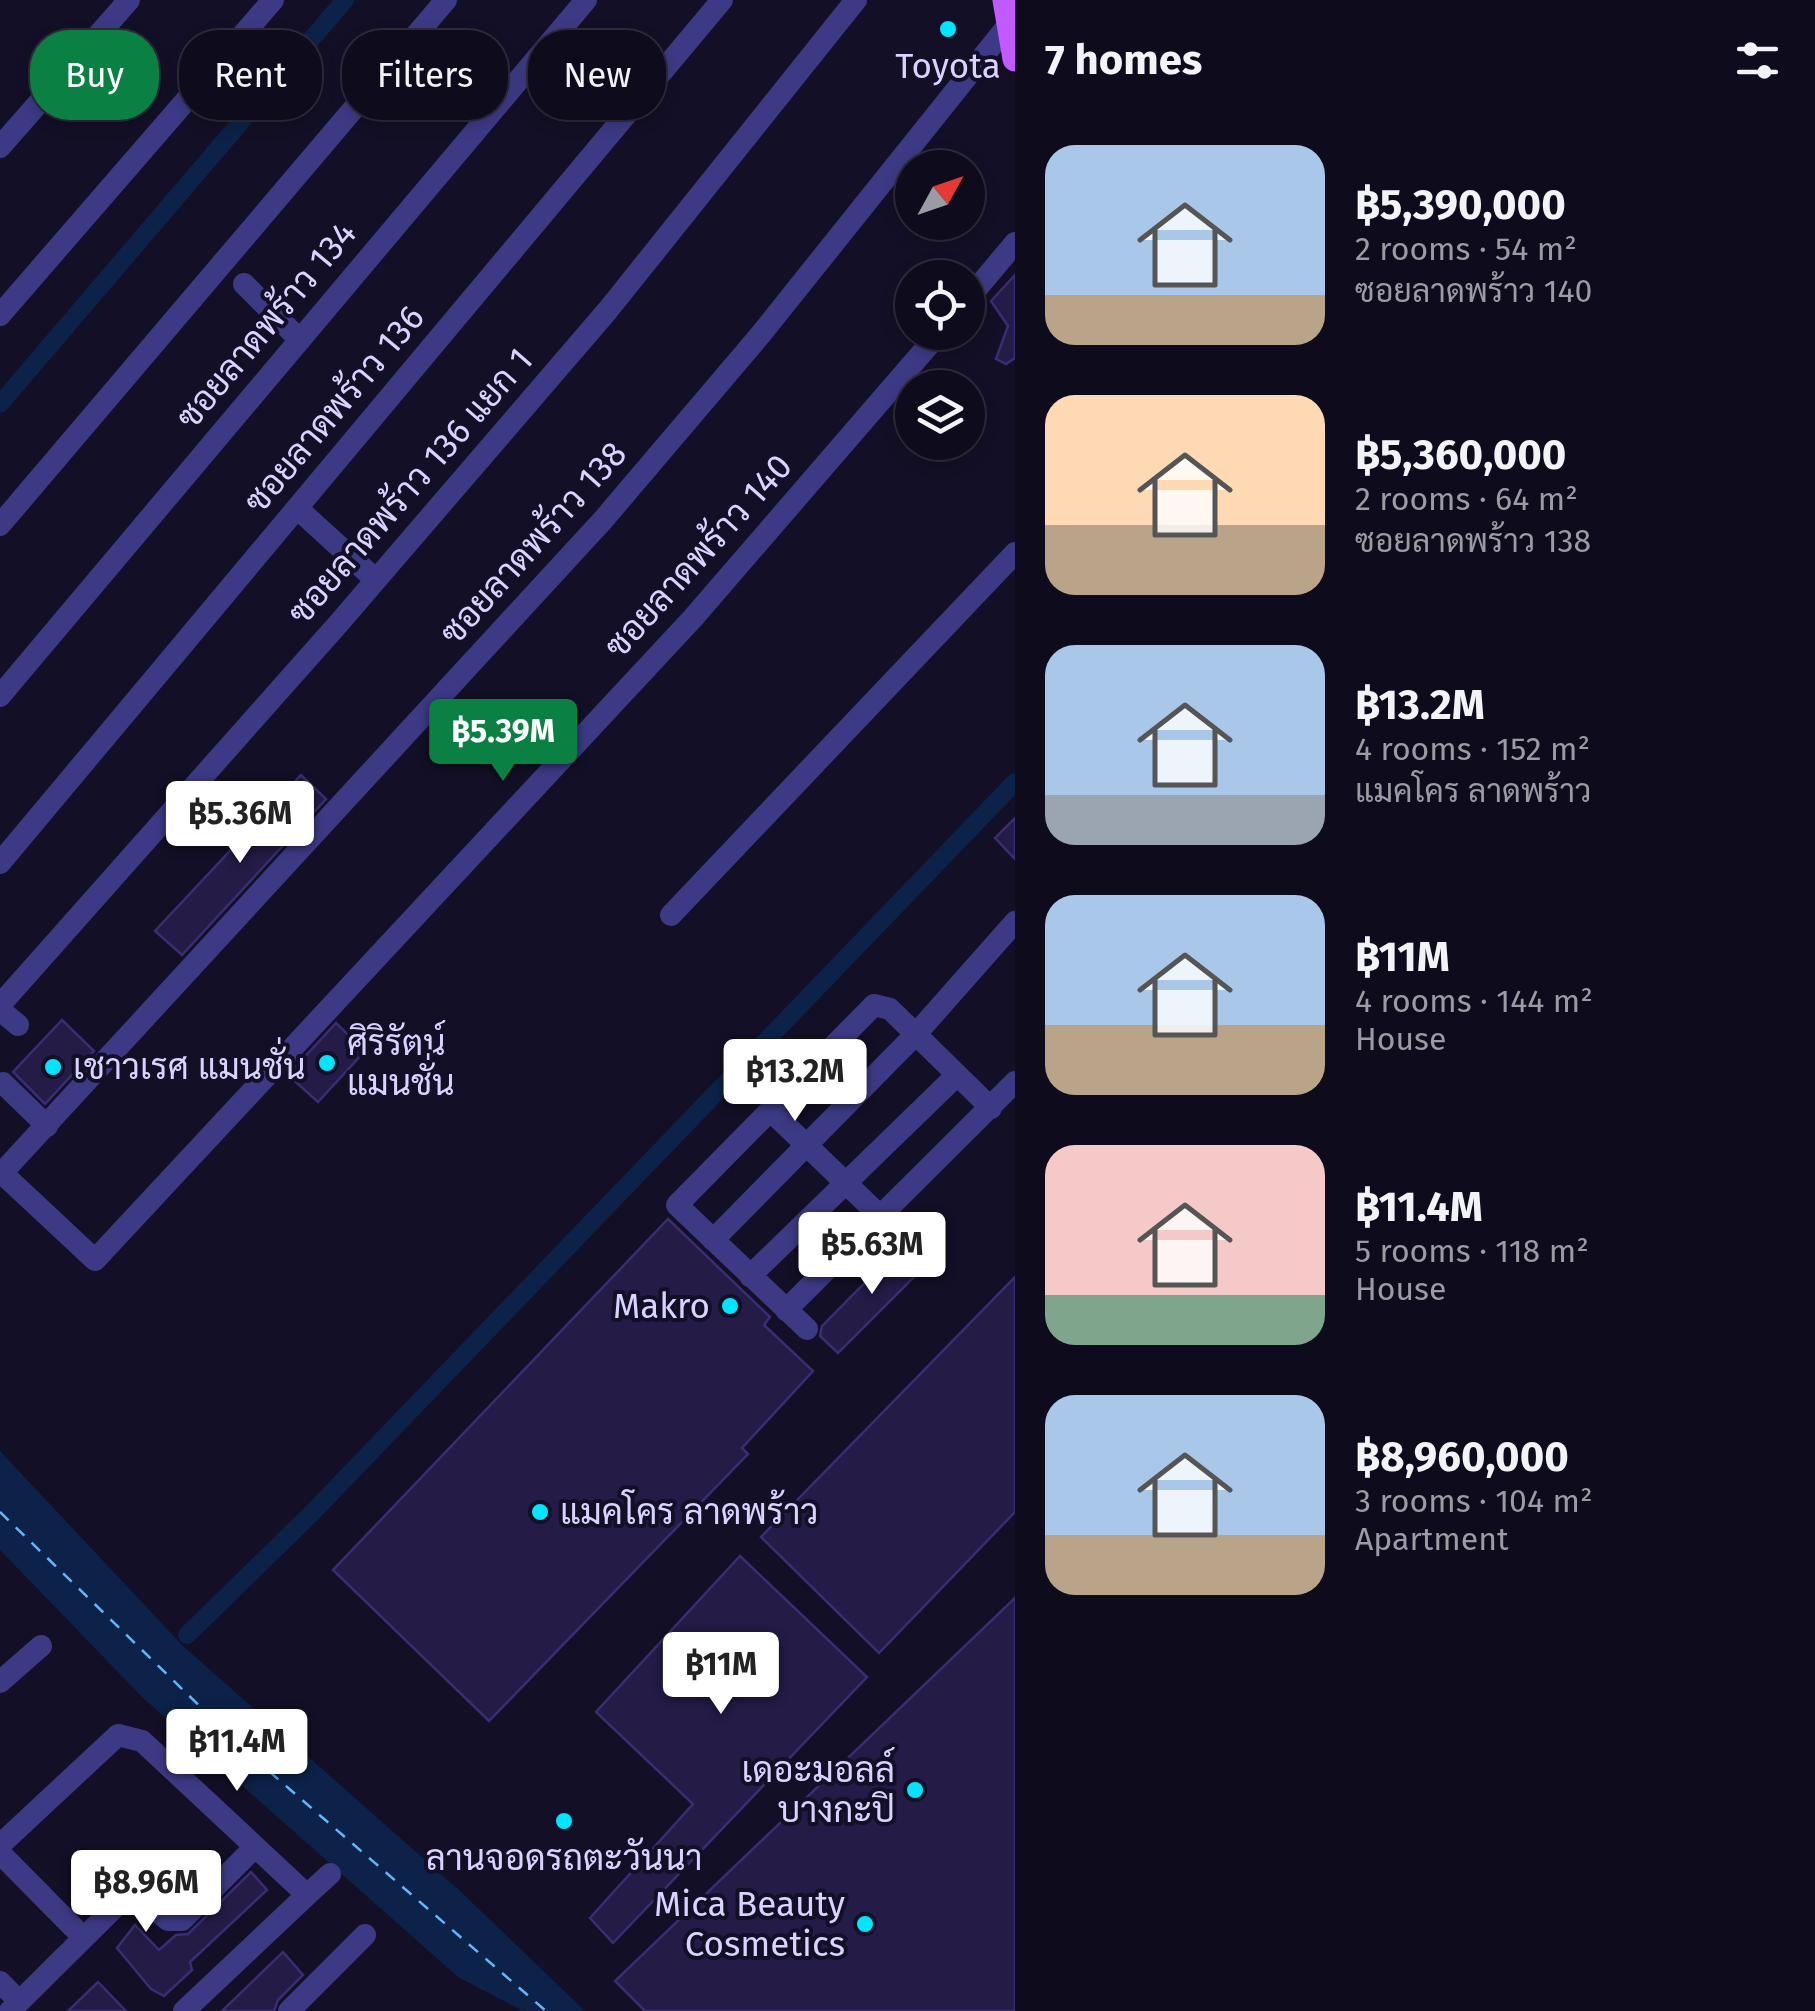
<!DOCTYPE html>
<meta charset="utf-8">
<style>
body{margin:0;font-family:"Fira Sans",Sarabun,sans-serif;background:#1c1929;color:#f1f3f6;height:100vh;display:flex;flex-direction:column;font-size:38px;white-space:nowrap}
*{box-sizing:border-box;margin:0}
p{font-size:32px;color:#9b9ba3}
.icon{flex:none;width:55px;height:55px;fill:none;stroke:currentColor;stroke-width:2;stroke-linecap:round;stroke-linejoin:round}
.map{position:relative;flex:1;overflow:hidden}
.drawer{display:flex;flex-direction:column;background:#0e0b1c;width:800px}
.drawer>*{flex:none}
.hud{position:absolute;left:30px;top:30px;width:835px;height:90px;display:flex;gap:20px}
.needle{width:65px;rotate:50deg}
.tools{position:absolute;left:895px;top:150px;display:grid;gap:20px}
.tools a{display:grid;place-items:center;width:90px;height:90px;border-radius:50%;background:#0e0b1c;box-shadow:0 5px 15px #0003,0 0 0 2px #2e2b3b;font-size:50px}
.price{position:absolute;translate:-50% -85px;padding:0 22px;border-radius:10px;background:#fff;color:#222;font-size:32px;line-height:65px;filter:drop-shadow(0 2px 5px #0008)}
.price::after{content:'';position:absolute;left:50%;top:60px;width:30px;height:22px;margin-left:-15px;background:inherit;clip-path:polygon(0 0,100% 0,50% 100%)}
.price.current{background:#0b8043;color:#fff}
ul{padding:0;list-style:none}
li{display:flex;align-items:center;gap:30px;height:250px;padding:0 30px}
li span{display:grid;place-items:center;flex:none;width:280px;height:200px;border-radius:30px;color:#555}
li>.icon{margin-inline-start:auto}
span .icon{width:120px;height:120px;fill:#fffc;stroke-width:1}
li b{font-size:42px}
h2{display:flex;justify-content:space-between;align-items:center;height:120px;padding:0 30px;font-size:42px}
.chip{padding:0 35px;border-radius:40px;background:#0e0b1c;box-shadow:0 5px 15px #0003,0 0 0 2px #2e2b3b;font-size:35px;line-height:90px}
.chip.current{background:#0b8043;color:#fff}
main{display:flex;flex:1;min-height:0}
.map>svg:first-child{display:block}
.water{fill:#0c2248}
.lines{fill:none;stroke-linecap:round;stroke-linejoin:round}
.canal{stroke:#0c2248;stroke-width:18}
.ferry{stroke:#62b6ff;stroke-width:2.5;stroke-dasharray:12 10;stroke-linecap:butt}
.building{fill:#241b47;stroke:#3b2d73;stroke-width:2.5}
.minor{stroke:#3d3a85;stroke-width:22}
.major{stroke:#c25bff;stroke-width:25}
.poi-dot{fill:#00e5ff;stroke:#130f26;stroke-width:4}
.labels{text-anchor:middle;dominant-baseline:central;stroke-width:8;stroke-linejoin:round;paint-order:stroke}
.poi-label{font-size:35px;fill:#d9d4ff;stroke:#130f26;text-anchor:start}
.street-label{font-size:35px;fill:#d9d4ff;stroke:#130f26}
</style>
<main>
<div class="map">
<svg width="1015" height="2011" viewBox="0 0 1015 2011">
<rect width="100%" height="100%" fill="#130f26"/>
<!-- water -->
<path class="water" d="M0,1451L184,1647L459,1890L585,2011H523L458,1977L142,1697L0,1550Z"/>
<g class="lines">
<!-- canal -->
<path class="canal" d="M0,404L345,0
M187,1635L311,1514L1015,782"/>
<!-- ferry -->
<path class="ferry" d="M0,1512L249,1754L546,2011"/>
</g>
<!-- building -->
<path class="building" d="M1015,275V358L1006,364L996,359L1008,326L991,301Z
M301,775L326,799L182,955L155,931Z
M1015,818V859L995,838Z
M62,1020L94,1051L45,1104L13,1072Z
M336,1023L365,1051L318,1102L288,1075Z
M668,1219L770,1317L764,1325L813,1371L742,1448L748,1454L489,1721L333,1570Z
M906,1241L928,1263L838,1353L820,1336L822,1326Z
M1015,1277V1512L879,1653L761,1537Z
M740,1556L867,1677L613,1943L590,1918L693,1804L596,1712Z
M1015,1598V2011H645L615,1981Z
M251,1872L267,1890L190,1962L192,1970L164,1996L151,1989L117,1948L135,1925L159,1950L176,1935L188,1934Z
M283,1952L303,1975L278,2000L274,2011H222Z
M98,1982L126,2011H68Z"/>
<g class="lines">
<!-- minor -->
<path class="minor" d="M0,147L129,0
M244,284L300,340
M968,299L1015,243
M0,315L273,0
M297,508L376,580
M0,525L446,0
M0,696L586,0
M0,863L722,0
M671,915L1015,553
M0,1005L339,623L608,310L856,0
M0,1010L18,1025
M3,1083L47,1126
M771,1111L879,1215
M2,1173L95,1260L693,618L940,332
M0,1175L603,520L761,334L1009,24
M713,1240L916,1034L1015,922
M750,1276L957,1075
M786,1310L1015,1082
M807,1329L677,1205L874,1005L890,1009L991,1108
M0,1682L41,1646
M0,1845L118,1735L142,1741L307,1895L184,2011
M0,1853L74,1928
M307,1895L330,1874
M0,1982L10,1992
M10,2011L123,1899L137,1895L168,1920H182L255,1847
M289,2011L365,1935"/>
<!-- major -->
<path class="major" d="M1005,0L1015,59"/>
</g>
<!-- markers -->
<g class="poi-dot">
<circle cx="948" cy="29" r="10"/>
<circle cx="327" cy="1063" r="10"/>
<circle cx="53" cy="1067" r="10"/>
<circle cx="730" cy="1306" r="10"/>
<circle cx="540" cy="1512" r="10"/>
<circle cx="915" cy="1790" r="10"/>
<circle cx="564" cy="1821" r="10"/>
<circle cx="865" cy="1924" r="10"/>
</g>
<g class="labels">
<!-- poi labels -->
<g class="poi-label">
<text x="948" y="66" text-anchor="middle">Toyota</text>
<text x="347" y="1043">ศิริรัตน์<tspan x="347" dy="40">แมนชั่น</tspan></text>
<text x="73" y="1067">เชาวเรศ แมนชั่น</text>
<text x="710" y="1306" text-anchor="end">Makro</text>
<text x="560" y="1512">แมคโคร ลาดพร้าว</text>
<text x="895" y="1770" text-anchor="end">เดอะมอลล์<tspan x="895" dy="40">บางกะปิ</tspan></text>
<text x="564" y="1858" text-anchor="middle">ลานจอดรถตะวันนา</text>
<text x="845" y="1904" text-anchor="end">Mica Beauty<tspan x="845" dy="40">Cosmetics</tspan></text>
</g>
<!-- street labels -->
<g class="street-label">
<text transform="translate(266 325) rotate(-50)">ซอยลาดพร้าว 134</text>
<text transform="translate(334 409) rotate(-50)">ซอยลาดพร้าว 136</text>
<text transform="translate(410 486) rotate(-49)">ซอยลาดพร้าว 136 แยก 1</text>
<text transform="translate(533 543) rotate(-48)">ซอยลาดพร้าว 138</text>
<text transform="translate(698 556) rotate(-48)">ซอยลาดพร้าว 140</text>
</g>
</g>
</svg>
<div class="tools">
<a><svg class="needle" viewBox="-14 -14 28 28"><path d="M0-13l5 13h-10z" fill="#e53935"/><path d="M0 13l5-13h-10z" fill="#9b9ba3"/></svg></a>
<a><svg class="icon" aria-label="locate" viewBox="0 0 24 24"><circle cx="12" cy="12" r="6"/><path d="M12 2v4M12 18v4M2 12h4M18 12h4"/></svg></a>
<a><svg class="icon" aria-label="layers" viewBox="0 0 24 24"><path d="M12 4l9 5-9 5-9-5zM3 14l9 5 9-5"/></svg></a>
</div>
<b class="price current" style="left:503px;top:784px">฿5.39M</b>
<b class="price" style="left:240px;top:866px">฿5.36M</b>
<b class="price" style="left:795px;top:1124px">฿13.2M</b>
<b class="price" style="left:872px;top:1297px">฿5.63M</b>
<b class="price" style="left:721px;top:1717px">฿11M</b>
<b class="price" style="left:237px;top:1794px">฿11.4M</b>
<b class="price" style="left:146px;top:1935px">฿8.96M</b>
<div class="hud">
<a class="chip current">Buy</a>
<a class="chip">Rent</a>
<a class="chip">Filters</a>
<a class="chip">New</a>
</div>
</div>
<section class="drawer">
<h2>7 homes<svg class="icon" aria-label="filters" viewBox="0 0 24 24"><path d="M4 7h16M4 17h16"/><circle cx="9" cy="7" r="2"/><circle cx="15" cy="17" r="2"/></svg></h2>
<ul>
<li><span style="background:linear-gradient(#a9c7e8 75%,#b9a48a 0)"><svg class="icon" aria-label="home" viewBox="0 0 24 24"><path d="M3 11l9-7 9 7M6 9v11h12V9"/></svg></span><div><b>฿5,390,000</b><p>2 rooms · 54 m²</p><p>ซอยลาดพร้าว 140</p></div></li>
<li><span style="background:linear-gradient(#ffd9b3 65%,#b9a48a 0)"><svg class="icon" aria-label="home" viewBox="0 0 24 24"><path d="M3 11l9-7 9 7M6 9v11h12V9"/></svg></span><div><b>฿5,360,000</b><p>2 rooms · 64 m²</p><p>ซอยลาดพร้าว 138</p></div></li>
<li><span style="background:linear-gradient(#a9c7e8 75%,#9aa5b1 0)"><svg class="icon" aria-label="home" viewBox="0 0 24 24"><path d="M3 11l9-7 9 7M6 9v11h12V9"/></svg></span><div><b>฿13.2M</b><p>4 rooms · 152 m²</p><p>แมคโคร ลาดพร้าว</p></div></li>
<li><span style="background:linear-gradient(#a9c7e8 65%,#b9a48a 0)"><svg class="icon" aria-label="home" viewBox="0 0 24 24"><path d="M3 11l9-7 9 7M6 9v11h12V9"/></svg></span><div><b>฿11M</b><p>4 rooms · 144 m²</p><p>House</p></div></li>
<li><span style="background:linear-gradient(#f6c9c9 75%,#7fa58c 0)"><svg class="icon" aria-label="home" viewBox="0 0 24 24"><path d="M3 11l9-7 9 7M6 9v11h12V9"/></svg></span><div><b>฿11.4M</b><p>5 rooms · 118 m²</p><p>House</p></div></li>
<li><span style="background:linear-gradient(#a9c7e8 70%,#b9a48a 0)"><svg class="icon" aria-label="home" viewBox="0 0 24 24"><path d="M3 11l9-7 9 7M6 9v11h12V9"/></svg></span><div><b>฿8,960,000</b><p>3 rooms · 104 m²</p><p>Apartment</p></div></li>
</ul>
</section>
</main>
